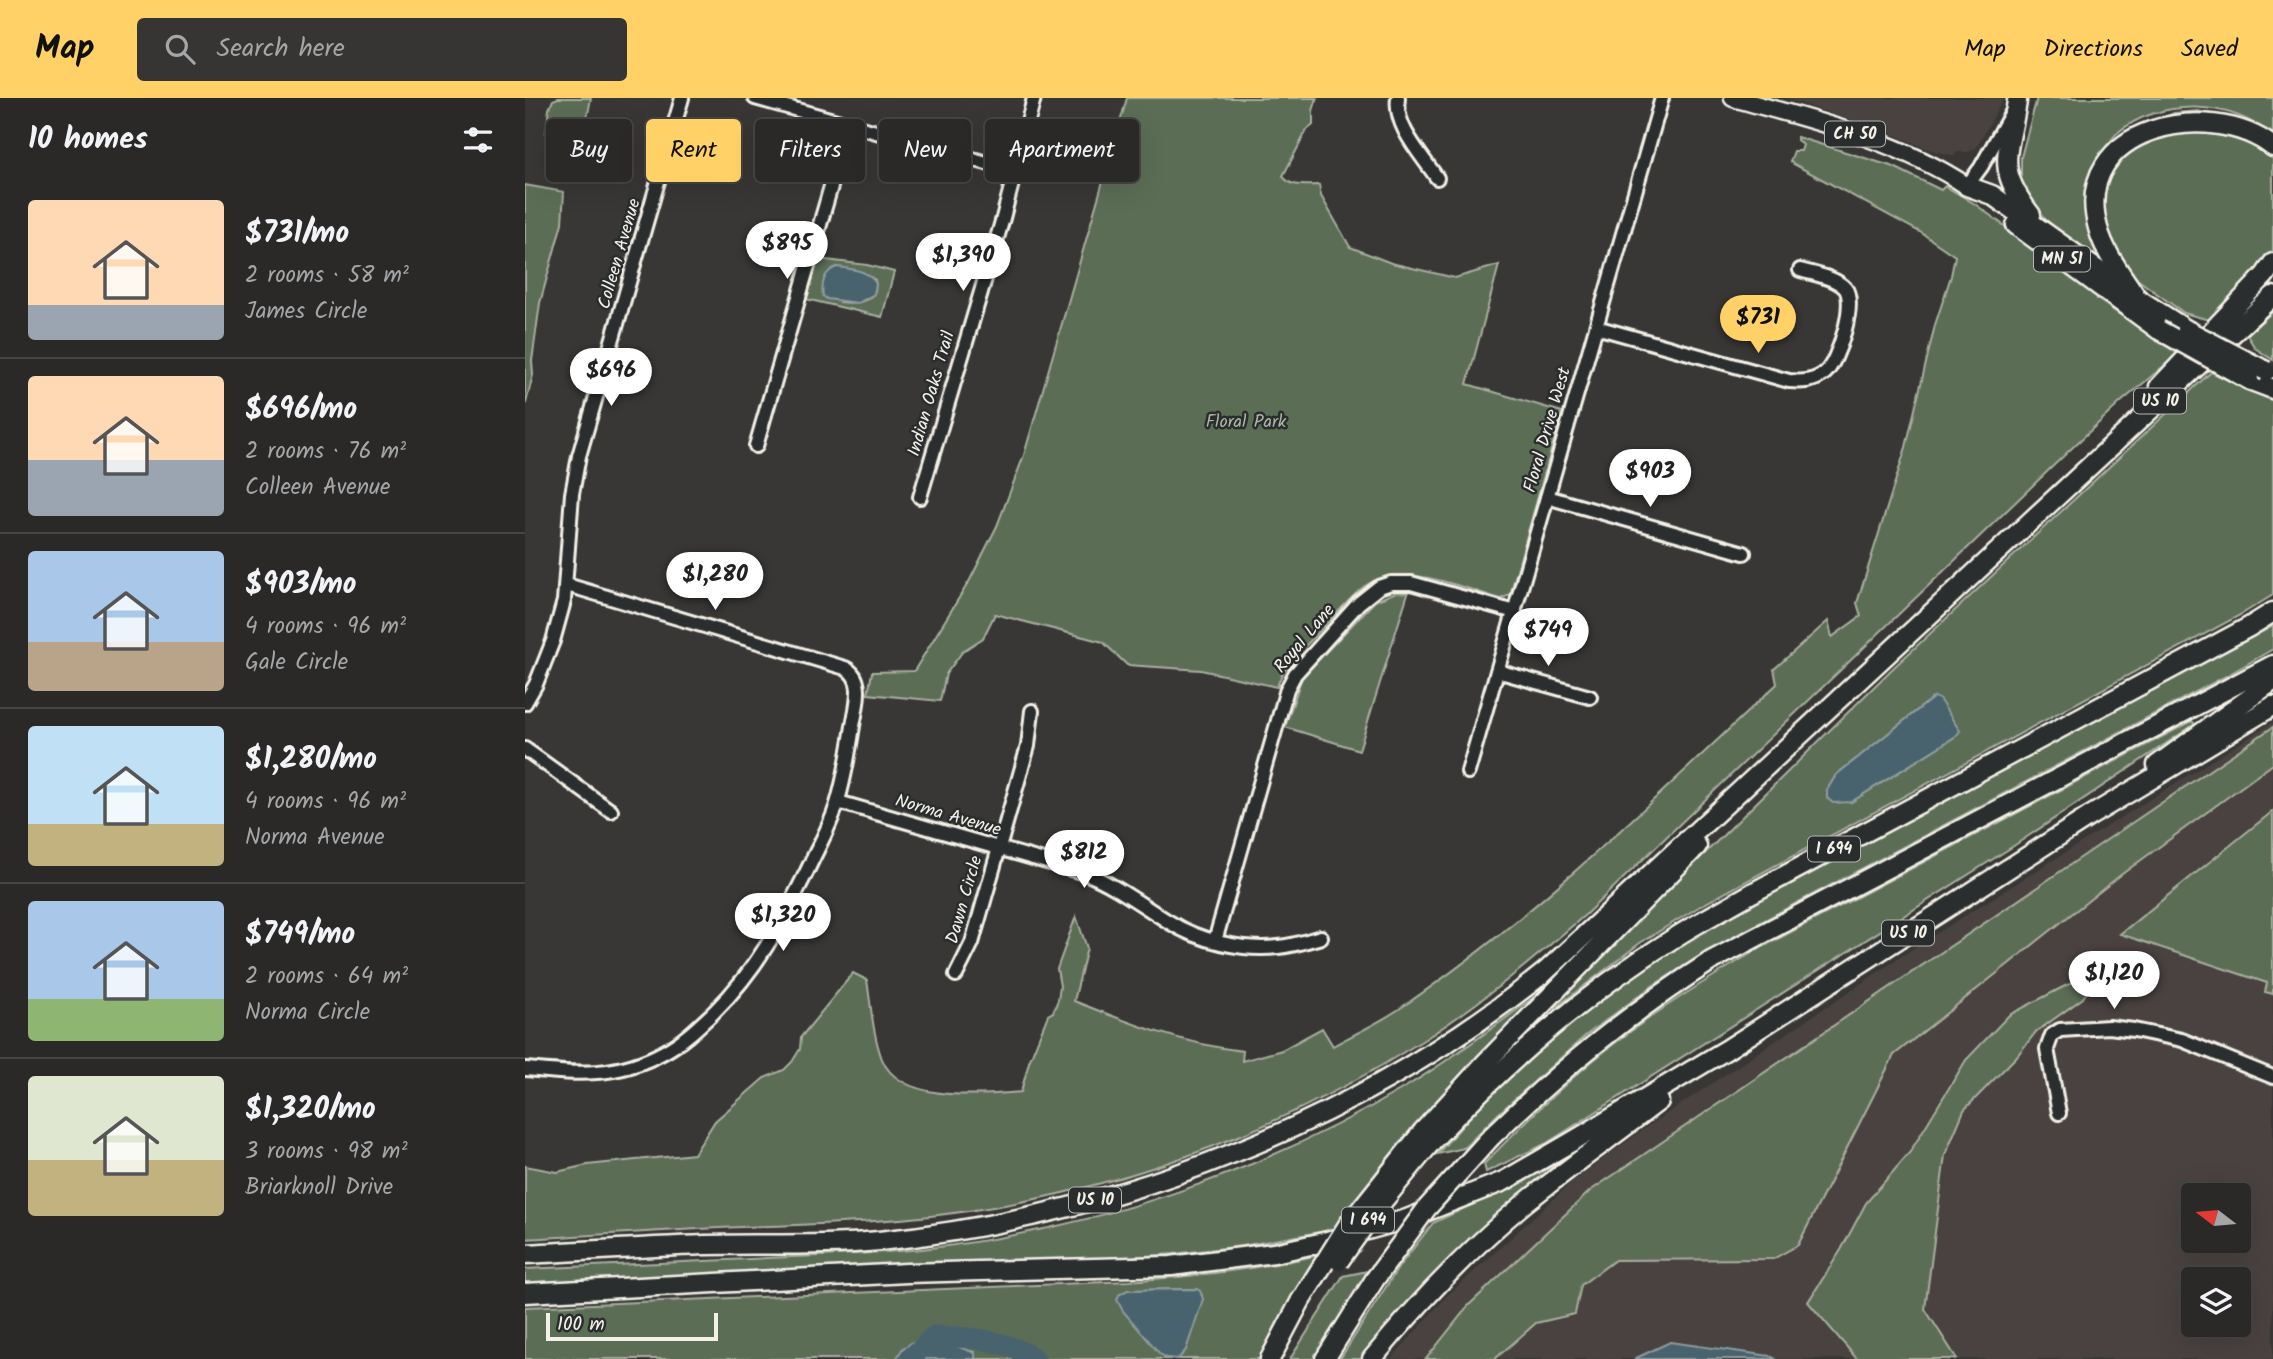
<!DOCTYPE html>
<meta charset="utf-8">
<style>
body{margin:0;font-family:Kalam,sans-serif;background:#363534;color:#f1f3f6;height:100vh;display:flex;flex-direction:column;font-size:26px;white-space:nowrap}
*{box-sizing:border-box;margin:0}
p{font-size:23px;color:#a5a6a8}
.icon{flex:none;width:38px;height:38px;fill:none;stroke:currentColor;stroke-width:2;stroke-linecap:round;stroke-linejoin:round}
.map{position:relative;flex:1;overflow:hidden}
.side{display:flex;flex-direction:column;background:#2a2928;width:525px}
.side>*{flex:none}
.banner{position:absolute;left:21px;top:21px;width:665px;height:63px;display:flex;gap:14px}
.needle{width:46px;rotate:286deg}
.controls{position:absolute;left:1656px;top:1085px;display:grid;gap:14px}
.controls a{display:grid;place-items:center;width:70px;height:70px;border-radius:7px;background:#2a2928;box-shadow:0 7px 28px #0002,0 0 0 2px #464545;font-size:35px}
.scale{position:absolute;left:21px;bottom:18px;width:172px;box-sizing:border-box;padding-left:7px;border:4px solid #f4f1e8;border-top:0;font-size:19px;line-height:24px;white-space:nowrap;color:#f4f1e8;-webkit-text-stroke:5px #2a2d2e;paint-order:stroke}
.price{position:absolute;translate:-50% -60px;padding:0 16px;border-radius:24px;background:#fff;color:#222;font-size:23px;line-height:46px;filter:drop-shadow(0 2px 4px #0008)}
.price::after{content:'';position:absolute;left:50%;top:42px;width:21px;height:16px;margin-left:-10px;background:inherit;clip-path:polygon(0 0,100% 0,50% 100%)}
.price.current{background:#ffd166;color:#111}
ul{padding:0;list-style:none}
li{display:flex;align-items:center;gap:21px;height:175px;padding:0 28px}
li+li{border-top:2px solid #464545}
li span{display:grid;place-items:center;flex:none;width:196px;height:140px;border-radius:7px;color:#555}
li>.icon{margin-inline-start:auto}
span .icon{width:84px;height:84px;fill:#fffc;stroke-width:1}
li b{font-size:30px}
h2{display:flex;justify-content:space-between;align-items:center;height:84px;padding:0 28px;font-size:30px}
.tag{padding:0 24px;border-radius:7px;background:#2a2928;box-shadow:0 7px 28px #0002,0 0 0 2px #464545;font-size:24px;line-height:63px}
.tag.current{background:#ffd166;color:#111}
header{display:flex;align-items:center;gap:42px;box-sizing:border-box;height:98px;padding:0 35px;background:#ffd166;color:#111}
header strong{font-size:33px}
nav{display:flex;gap:38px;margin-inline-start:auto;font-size:24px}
.search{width:490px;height:63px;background:#363534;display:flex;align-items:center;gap:18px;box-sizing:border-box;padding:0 24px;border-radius:7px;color:#a5a6a8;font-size:26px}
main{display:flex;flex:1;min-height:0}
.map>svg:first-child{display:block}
.built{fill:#48433f;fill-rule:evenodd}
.green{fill:#5c6d56;stroke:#a8af9f;stroke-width:2;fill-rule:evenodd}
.water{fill:#49636e;stroke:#8d9c9f;stroke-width:2}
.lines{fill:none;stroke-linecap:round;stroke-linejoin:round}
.river{stroke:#49636e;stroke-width:21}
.minor-casing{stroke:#f4f1e8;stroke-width:18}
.major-casing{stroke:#f4f1e8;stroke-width:21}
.highway-casing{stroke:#f4f1e8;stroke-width:23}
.minor{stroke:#2a2d2e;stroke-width:12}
.major{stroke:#2a2d2e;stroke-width:16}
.highway{stroke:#2a2d2e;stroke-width:18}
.highway-bridge-casing{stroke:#f4f1e8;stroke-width:23;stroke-linecap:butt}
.highway-bridge{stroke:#2a2d2e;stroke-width:18}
.labels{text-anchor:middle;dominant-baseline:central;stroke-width:5;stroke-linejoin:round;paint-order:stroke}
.shield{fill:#2a2d2e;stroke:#b7b6b0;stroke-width:2}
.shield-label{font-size:16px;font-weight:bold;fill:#f4f1e8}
.street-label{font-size:18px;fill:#f4f1e8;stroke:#2a2d2e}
.park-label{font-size:18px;fill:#b0b6a6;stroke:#2a2d2e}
</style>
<header>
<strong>Map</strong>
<div class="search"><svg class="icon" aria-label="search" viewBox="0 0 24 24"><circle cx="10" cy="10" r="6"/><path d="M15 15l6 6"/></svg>Search here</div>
<nav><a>Map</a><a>Directions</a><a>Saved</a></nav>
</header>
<main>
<section class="side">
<h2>10 homes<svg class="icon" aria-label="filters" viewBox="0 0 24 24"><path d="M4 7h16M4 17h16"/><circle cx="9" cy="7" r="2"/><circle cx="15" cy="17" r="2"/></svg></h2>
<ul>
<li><span style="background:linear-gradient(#ffd9b3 75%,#9aa5b1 0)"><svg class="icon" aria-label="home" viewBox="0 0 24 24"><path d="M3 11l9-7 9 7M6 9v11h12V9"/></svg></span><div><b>$731/mo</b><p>2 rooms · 58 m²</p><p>James Circle</p></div></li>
<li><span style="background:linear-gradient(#ffd9b3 60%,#9aa5b1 0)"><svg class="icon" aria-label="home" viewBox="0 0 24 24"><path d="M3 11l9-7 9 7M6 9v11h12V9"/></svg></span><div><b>$696/mo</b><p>2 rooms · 76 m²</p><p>Colleen Avenue</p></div></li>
<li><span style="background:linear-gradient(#a9c7e8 65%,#b9a48a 0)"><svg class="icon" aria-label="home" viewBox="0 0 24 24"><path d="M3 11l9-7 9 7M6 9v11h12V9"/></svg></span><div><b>$903/mo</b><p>4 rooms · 96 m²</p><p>Gale Circle</p></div></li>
<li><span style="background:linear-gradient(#bfe0f5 70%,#c2b280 0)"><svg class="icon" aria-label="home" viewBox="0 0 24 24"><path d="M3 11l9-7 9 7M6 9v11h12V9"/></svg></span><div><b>$1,280/mo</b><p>4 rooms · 96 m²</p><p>Norma Avenue</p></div></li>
<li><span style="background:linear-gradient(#a9c7e8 70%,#8fb573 0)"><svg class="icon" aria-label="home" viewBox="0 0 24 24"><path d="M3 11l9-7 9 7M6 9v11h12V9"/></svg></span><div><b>$749/mo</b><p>2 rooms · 64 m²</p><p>Norma Circle</p></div></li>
<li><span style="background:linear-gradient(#dfe7d0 60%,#c2b280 0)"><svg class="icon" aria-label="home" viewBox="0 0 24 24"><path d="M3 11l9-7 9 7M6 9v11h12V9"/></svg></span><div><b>$1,320/mo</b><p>3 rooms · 98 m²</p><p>Briarknoll Drive</p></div></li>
</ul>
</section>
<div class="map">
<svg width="1748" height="1261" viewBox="0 0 1748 1261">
<rect width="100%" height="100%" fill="#383736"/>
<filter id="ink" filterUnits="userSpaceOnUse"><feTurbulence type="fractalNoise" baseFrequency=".0143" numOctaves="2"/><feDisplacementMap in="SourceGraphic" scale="14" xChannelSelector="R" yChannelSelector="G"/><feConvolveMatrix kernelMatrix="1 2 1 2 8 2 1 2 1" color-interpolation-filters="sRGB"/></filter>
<g filter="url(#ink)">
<!-- built -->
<path class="built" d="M1260,0H1479L1451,50L1443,54H1432L1430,57H1426L1406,52L1367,36Z
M1748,624V1261H866L922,1198L1047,1084L1116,1033L1398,844ZM1668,1097H1713V1143H1668ZM1668,1181H1713V1227H1668Z"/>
<!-- green -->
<path class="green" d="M33,0H66L63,16L50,47L21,35L24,11L28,2Z
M602,0H792L788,13V27L782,32L758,78C765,90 782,87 794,87L796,98L825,149L866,165L930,180L974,167L942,286L1037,314L985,497L976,501C934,489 874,461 836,491C821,504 808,520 794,534C779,550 758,567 752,589L676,572L602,567L578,544L470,516L458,540L438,553L421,576L415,603L343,596L347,574L389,573L445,482L472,428L499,357Z
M1512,0H1748V40C1708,0 1633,0 1591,36C1583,46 1571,61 1570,73C1569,81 1572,92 1573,100C1575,122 1578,143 1580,164L1576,167L1503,107L1491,78L1496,77V59Z
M1673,13C1701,18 1734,35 1748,61V152L1741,164L1688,223L1659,215L1605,176L1594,164L1576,116L1580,79L1619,28L1649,15Z
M1272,39L1369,69L1416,92L1420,88L1450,106L1574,198L1572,201L1653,256L1596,304L1549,348L1060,817C1008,862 955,906 897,943C766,1026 616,1085 462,1110C381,1124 299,1126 217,1129C145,1132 72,1137 0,1141V1068L32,1074L62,1067L169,1056L190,1023L239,980L259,972L267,964L275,951L276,939L328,875L342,882C346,908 348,937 357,961C375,1006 458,997 496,994L504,964L523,917L528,914L533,902L535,888L532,871L551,818L562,850L549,903C604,925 658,946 718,953L717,963L757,952L797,930L808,948C831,935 856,924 877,909C1013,817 1132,698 1252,586L1249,571L1303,523L1307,539L1336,518L1332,505L1381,349L1410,227L1426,178L1430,158L1395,134L1265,64L1269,53H1276L1278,47L1272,42Z
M0,87L39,94L37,125L15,205L7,263L8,277L0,309Z
M293,161L342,167L369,174L357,219L281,201ZM312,169L337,174L350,182C355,204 331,206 315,204Z
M1748,213V262L1730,250L1722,237Z
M1686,274L1748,303V497L1717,516L1177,807L1115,845L1025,914L1022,911L1367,571ZM1409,599L1434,633L1431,638L1326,704L1302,692L1311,677Z
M871,494L883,495L834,652L760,629L777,579L850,503Z
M1748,528V551L1701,578L1213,836L1127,888L1060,938L973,1016L939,1050L912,1056L952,1011L1028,940L1090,891L1148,851L1207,815L1319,755Z
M1667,623L1670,626L1487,749L1022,1045L961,1074L959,1066C999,1025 1040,984 1085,949C1132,912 1182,881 1234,851Z
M1748,629V666L1597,776L1369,957L1273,1147L1248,1161L1090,1162L1056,1187L1050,1216L1011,1225L970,1261H901L944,1207L1065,1093Z
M1748,713V896L1740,894L1742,885L1595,836Z
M1573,876L1558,900L1511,934L1491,959L1439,1012L1420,1057L1400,1211L1432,1261H1332L1283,1204L1316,1152L1341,1105L1385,1054L1441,962L1484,917L1542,887Z
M1009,899L1015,903L917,997L854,1072L811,1131L717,1148L648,1156L532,1164L0,1188V1171C75,1167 150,1164 225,1161C283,1158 340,1157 397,1151C567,1132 735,1076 882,988C926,961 968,930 1009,899Z
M1033,1066L1032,1069L947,1141L900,1187L837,1261H815L873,1170L908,1125Z
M793,1157L752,1225L734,1261H651L677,1197L672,1191L603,1192L594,1197L642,1260L646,1261H450V1254L393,1242L386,1245L371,1261H0V1209L604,1183C668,1178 731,1172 793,1157Z
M843,1173L790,1261H765L818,1178Z"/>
<!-- water -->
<path class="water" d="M312,169C327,171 344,172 351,186L349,196L333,205L302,201L298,198C296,186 299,173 312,169Z
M1409,599L1414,601L1435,633L1431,638L1326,704L1308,705L1302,700V692L1311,677Z
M672,1191L675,1193L678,1201L661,1252L653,1261L642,1260L635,1256L598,1213L592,1202L594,1197L603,1192Z
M402,1237L450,1255V1261H371L378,1250Z
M1145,1244L1245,1258L1251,1261H1109Z"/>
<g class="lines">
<!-- river -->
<path class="river" d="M385,1261L409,1238C444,1239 480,1241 510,1261"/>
<!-- minor casing -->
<g class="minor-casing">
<path id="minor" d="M230,0L490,73
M873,0C869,29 897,57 912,80
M1442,88L1456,69L1486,16
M1071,229L1264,283C1277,284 1289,284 1300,275C1313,264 1332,204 1320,190C1310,179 1288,176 1275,172
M231,348L324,26
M395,399L478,120L509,0
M1022,399L1219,455
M972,573L1065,599
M0,605L11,586L28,543L39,503L47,396L54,358L157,0
M0,651L86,713
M943,674L1137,0
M313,704L560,775C591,787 616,807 644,824C674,843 718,853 753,849C768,848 782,843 796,839
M690,843L762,591L770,576L834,505L854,489L866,485H886L990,514
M431,877L447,845L503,648L507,613
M0,971C52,976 92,980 139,954C158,944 174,928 189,914C233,870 254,829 282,773C292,751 305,729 312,706C320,680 324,654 328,628C331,609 341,580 320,570L42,487
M1534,1015L1522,951L1527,937L1535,932L1584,929L1609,932L1657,942L1748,979"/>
</g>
<!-- major casing -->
<g class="major-casing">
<path id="major" d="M1208,0C1287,22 1373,42 1442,88"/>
</g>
<!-- highway casing -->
<g class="highway-casing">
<path id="highway" d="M1492,3C1484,58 1469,68 1506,117
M1442,88L1467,97L1612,200L1662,232
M1491,127L1634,232
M1612,200C1598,178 1580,156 1573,130C1545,27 1687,0 1748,49
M1724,282L1748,291
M1634,289L1740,177L1748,165
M1632,667L1748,583
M898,1033L960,965L1172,748
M966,1039C1036,971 1103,916 1186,863L1748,567
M908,1042C980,965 1059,896 1149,840C1174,824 1201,810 1227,795L1724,529L1748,514
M0,1156C60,1153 120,1149 180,1147C238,1145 295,1149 354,1143C594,1118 833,1025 1021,873L1748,198
M0,1195L382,1175L646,1168L749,1155L799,1144L882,1121L979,1083L1048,1043L1201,952L1565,718L1748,608
M745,1261L776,1202
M800,1261L850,1181
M847,1261C894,1204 944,1151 1001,1104C1044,1069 1090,1037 1134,1003"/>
</g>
<!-- minor -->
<use href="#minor" class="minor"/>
<!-- major -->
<use href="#major" class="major"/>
<!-- highway -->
<use href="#highway" class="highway"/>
<!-- highway-bridge casing -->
<g class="highway-bridge-casing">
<path id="highway-bridge" d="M1634,232L1724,282
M1662,232L1741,273
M814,1163L849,1114L908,1042
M850,1181L902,1110L966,1039
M776,1202L823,1127L898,1033"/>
</g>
<!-- highway-bridge -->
<use href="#highway-bridge" class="highway-bridge"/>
</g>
</g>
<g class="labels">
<!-- shield labels -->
<g class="shield">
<rect x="1300" y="23.5" width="60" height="25" rx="5"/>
<rect x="1509" y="148.5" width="56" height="25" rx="5"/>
<rect x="1609" y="290.5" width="52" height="25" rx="5"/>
<rect x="1283" y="738.5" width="52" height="25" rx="5"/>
<rect x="1357" y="822.5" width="52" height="25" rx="5"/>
<rect x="544" y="1089.5" width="52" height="25" rx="5"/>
<rect x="817" y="1109.5" width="52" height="25" rx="5"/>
</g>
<g class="shield-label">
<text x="1330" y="36">CH 50</text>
<text x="1537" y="161">MN 51</text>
<text x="1635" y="303">US 10</text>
<text x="1309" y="751">I 694</text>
<text x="1383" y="835">US 10</text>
<text x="570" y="1102">US 10</text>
<text x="843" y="1122">I 694</text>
</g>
<!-- street labels -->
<g class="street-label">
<text transform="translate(95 156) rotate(-74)">Colleen Avenue</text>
<text transform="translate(407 296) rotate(-74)">Indian Oaks Trail</text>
<text transform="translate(1023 332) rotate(-74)">Floral Drive West</text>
<text transform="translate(780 541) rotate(-50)">Royal Lane</text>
<text transform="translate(423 718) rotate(16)">Norma Avenue</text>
<text transform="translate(440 802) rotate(-74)">Dawn Circle</text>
</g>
<!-- park labels -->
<g class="park-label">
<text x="721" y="324">Floral Park</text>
</g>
</g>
</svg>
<div class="controls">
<a><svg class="needle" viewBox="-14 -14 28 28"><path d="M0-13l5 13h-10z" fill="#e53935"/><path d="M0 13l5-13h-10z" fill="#a5a6a8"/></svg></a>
<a><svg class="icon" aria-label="layers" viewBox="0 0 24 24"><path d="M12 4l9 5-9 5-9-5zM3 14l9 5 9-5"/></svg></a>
</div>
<div class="scale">100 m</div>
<b class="price" style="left:262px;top:183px">$895</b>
<b class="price" style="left:438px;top:195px">$1,390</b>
<b class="price current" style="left:1233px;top:257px">$731</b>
<b class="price" style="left:86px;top:310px">$696</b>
<b class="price" style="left:1125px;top:411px">$903</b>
<b class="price" style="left:190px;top:514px">$1,280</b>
<b class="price" style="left:1023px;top:570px">$749</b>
<b class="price" style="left:559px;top:792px">$812</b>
<b class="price" style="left:258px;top:855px">$1,320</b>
<b class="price" style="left:1589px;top:913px">$1,120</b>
<div class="banner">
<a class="tag">Buy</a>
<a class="tag current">Rent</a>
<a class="tag">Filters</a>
<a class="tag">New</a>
<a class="tag">Apartment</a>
</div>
</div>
</main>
